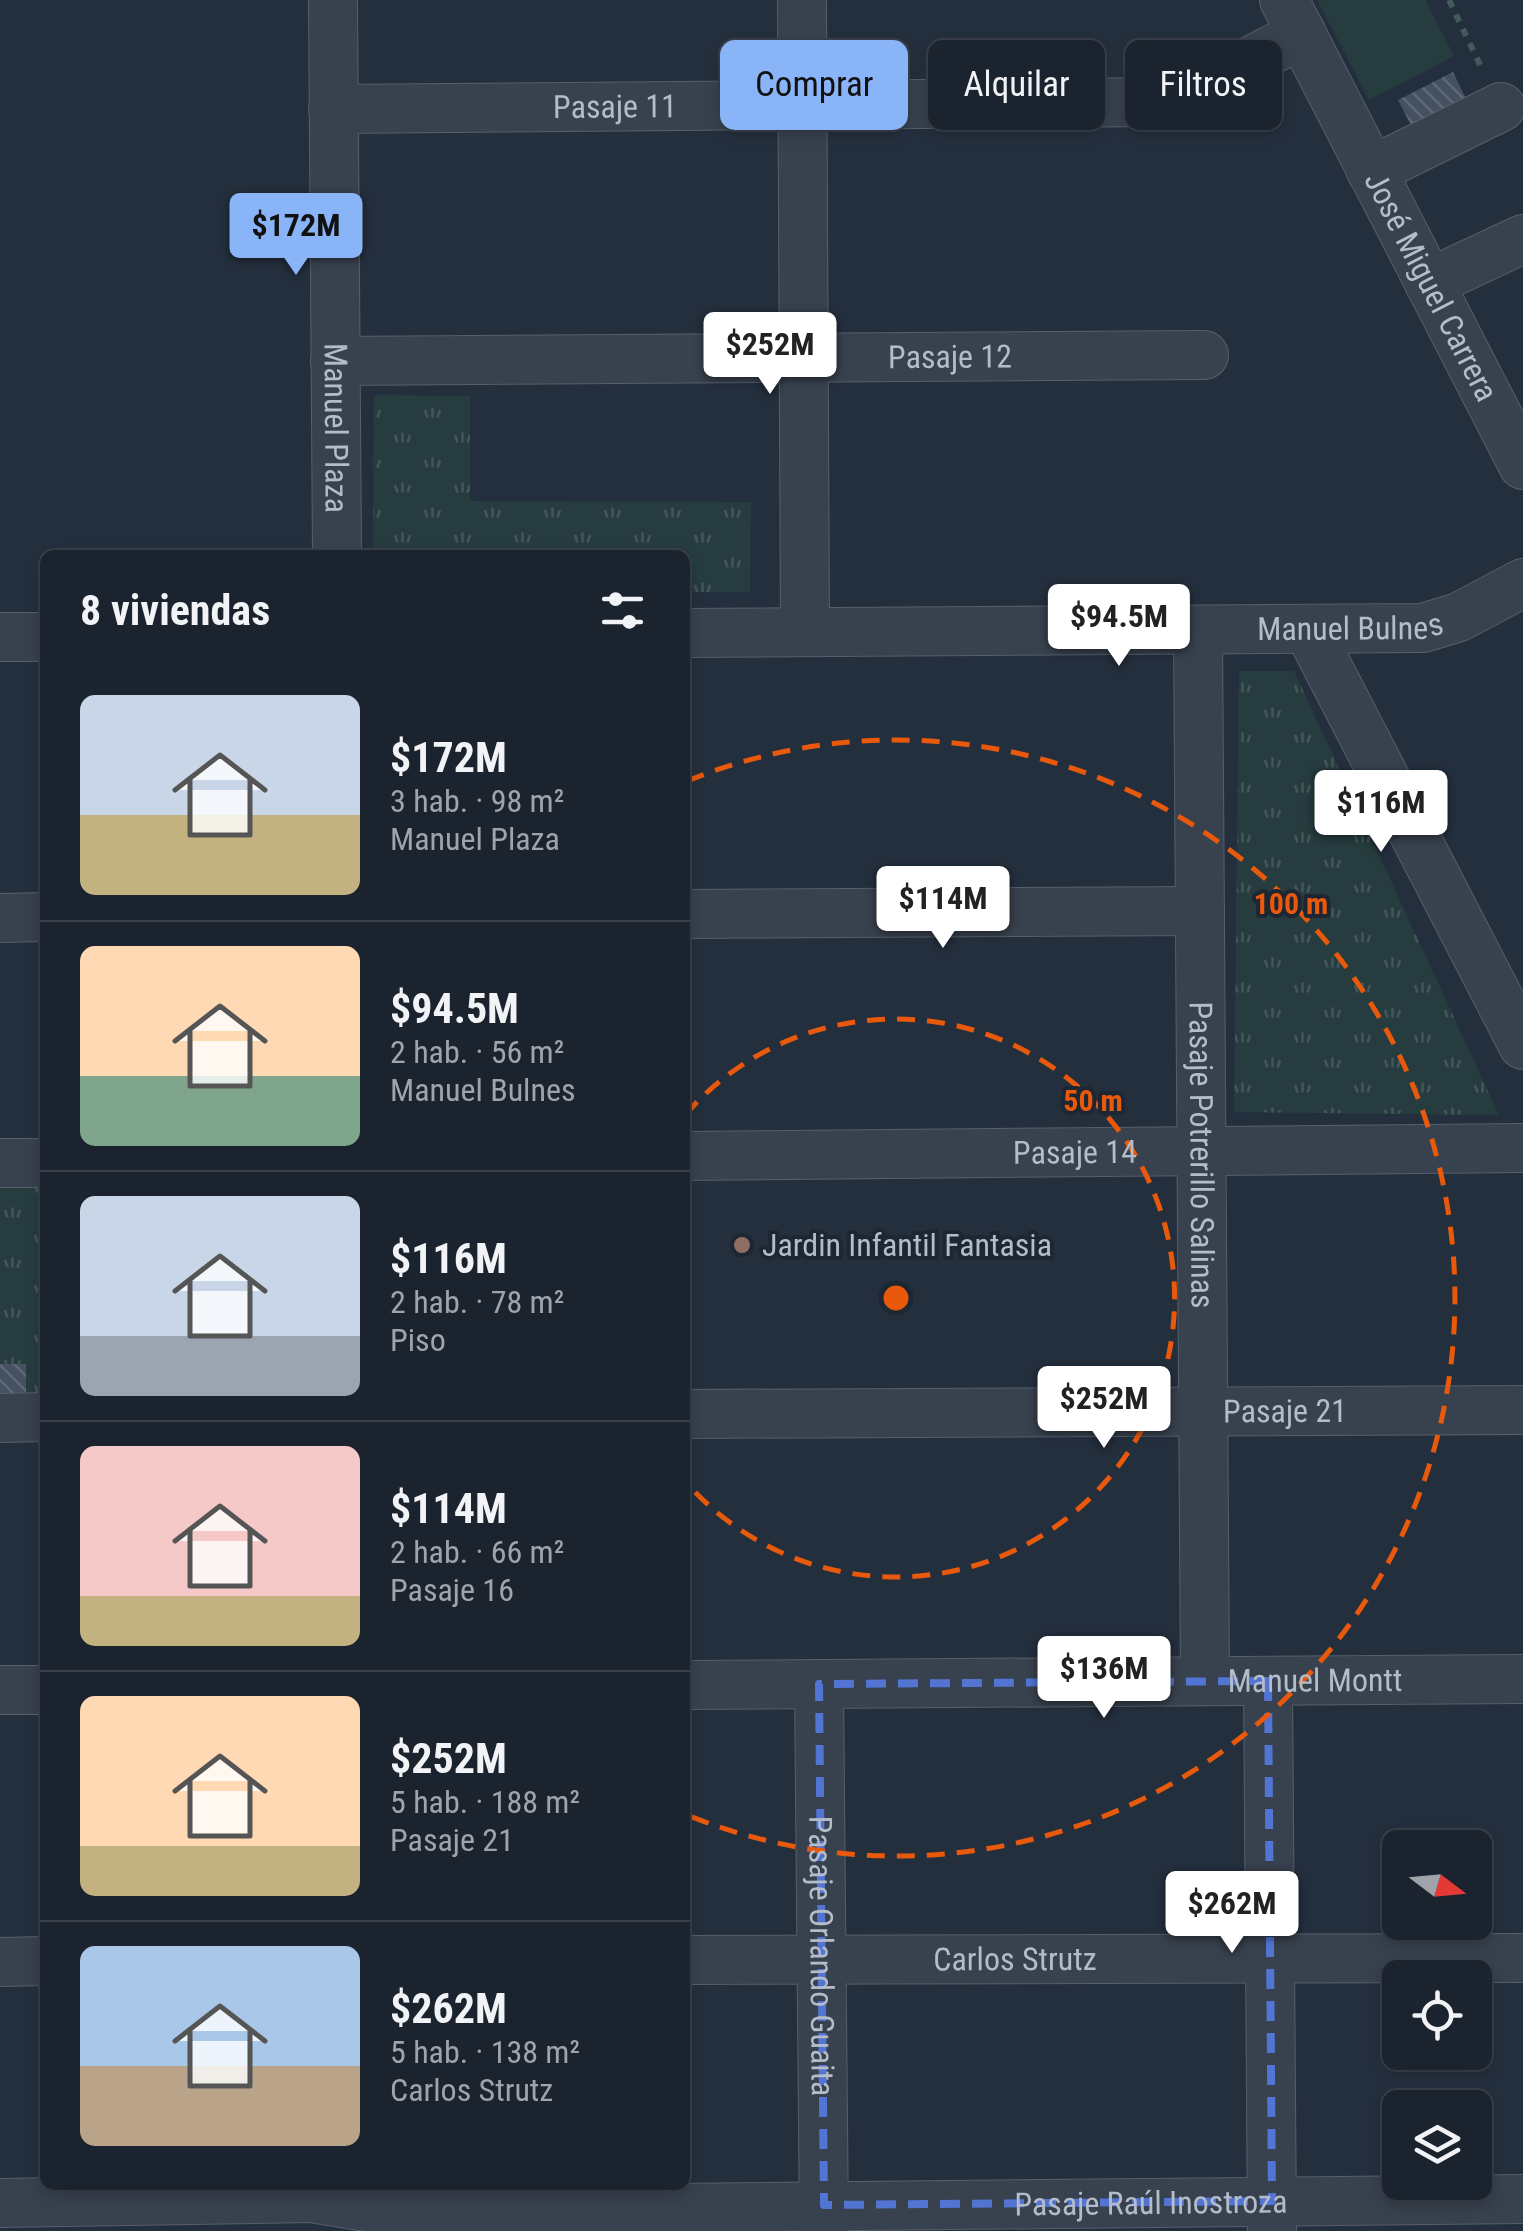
<!DOCTYPE html>
<html lang="es">
<meta charset="utf-8">
<style>
body{margin:0;font-family:"Roboto Condensed",sans-serif;background:#242b36;color:#f1f3f6;height:100vh;display:flex;flex-direction:column;font-size:38px;white-space:nowrap}
*{box-sizing:border-box;margin:0}
p{font-size:32px;color:#a0a4aa}
.icon{flex:none;width:55px;height:55px;fill:none;stroke:currentColor;stroke-width:2;stroke-linecap:round;stroke-linejoin:round}
.map{position:relative;flex:1;overflow:hidden}
.panel{position:absolute;left:40px;top:550px;width:650px;height:1640px;display:flex;flex-direction:column;background:#1b232e;border-radius:15px;box-shadow:0 5px 15px #0003,0 0 0 2px #39404a}
.panel>*{flex:none}
.banner{position:absolute;left:720px;top:40px;width:652px;height:90px;display:flex;gap:20px}
.needle{width:65px;rotate:106deg}
.tools{position:absolute;left:1382px;top:1830px;display:grid;gap:20px}
.tools a{display:grid;place-items:center;width:110px;height:110px;border-radius:15px;background:#1b232e;box-shadow:0 5px 15px #0003,0 0 0 2px #39404a;font-size:50px}
.price{position:absolute;translate:-50% -85px;padding:0 22px;border-radius:10px;background:#fff;color:#222;font-size:32px;line-height:65px;filter:drop-shadow(0 2px 5px #0008)}
.price::after{content:'';position:absolute;left:50%;top:60px;width:30px;height:22px;margin-left:-15px;background:inherit;clip-path:polygon(0 0,100% 0,50% 100%)}
.price.selected{background:#8ab4f8;color:#111}
ul{padding:0;list-style:none}
li{display:flex;align-items:center;gap:30px;height:250px;padding:0 40px}
li+li{border-top:2px solid #39404a}
li span{display:grid;place-items:center;flex:none;width:280px;height:200px;border-radius:15px;color:#555}
li>.icon{margin-inline-start:auto}
span .icon{width:120px;height:120px;fill:#fffc;stroke-width:1}
li b{font-size:42px}
h2{display:flex;justify-content:space-between;align-items:center;height:120px;padding:0 40px;font-size:42px}
.chip{padding:0 35px;border-radius:15px;background:#1b232e;box-shadow:0 5px 15px #0003,0 0 0 2px #39404a;font-size:35px;line-height:90px}
.chip.selected{background:#8ab4f8;color:#111}
.map>svg:first-child{display:block}
.grass{fill:url(#grass-tufts)}
.pitch{fill:#263c3f}
.building{fill:url(#building-back-hatch)}
.lines{fill:none;stroke-linecap:round;stroke-linejoin:round}
.minor-casing{stroke:#565f6c;stroke-width:50}
.path{stroke:#44595c;stroke-width:6;stroke-dasharray:8 8;stroke-linecap:butt}
.minor{stroke:#38414e;stroke-width:48}
.marked{fill:none;stroke:#5274d3;stroke-width:8;stroke-dasharray:20 12;stroke-linejoin:round}
.ring{fill:none;stroke:#e8590c;stroke-width:5;stroke-dasharray:18 12}
.education-dot{fill:#8d6e63;stroke:#1d2633;stroke-width:4}
.labels{text-anchor:middle;dominant-baseline:central;stroke-width:8;stroke-linejoin:round;paint-order:stroke}
.street-label{font-size:32px;fill:#b4bcc9;stroke:#1d2633}
.poi-label{font-size:32px;fill:#b4bcc9;stroke:#1d2633;text-anchor:start}
.centre{fill:#e8590c;stroke:#1d2633;stroke-width:5}
.ring-label{font-size:30px;text-anchor:middle;font-weight:bold;fill:#e8590c;stroke:#1d2633;stroke-width:8;stroke-linejoin:round;paint-order:stroke}
</style>
<div class="map">
<svg width="1523" height="2231" viewBox="0 0 1523 2231">
<defs>
<pattern id="grass-tufts" width="24" height="20" patternUnits="userSpaceOnUse" patternTransform="scale(2.5)"><rect width="24" height="20" fill="#263c3f"/><path d="M3 7l-1-3M5 7V3M7 7l1-3M15 17l-1-3M17 17v-4M19 17l1-3" fill="none" stroke="#435659"/></pattern>
<pattern id="building-back-hatch" width="6" height="6" patternUnits="userSpaceOnUse" patternTransform="scale(2.5)"><rect width="6" height="6" fill="#455162"/><path d="M-1 5l2 2M0 0l6 6M5-1l2 2" fill="none" stroke="#5d6877"/></pattern>
</defs>
<rect width="100%" height="100%" fill="#242f3e"/>
<!-- grass -->
<path class="grass" d="M374,395L470,396V501L751,502L750,592H685V555H373Z
M1239,671H1294L1499,1115L1234,1112Z
M0,1175H45V1408H0Z"/>
<!-- pitch -->
<path class="pitch" d="M1317,0H1425L1454,56L1369,100Z"/>
<!-- building -->
<path class="building" d="M1453,72L1469,105L1415,133L1398,100Z
M0,1364H26V1401H0Z"/>
<g class="lines">
<!-- minor casing -->
<g class="minor-casing">
<g id="minor">
<path id="s1" d="M333,0L337,555"/>
<path d="M802,0L805,632"/>
<path id="s2" d="M1284,0L1523,465"/>
<path id="s3" d="M333,109L1156,102L1190,92L1302,34"/>
<path d="M1371,171L1501,107"/>
<path d="M1429,283L1523,239"/>
<path id="s4" d="M335,361L1204,355"/>
<path d="M1308,629L1523,1045"/>
<path id="s5" d="M1198,630L1205,1681"/>
<path id="s6" d="M685,633L1423,628L1459,617L1523,583"/>
<path d="M0,637H45"/>
<path d="M685,914L1200,911"/>
<path d="M0,918L45,917"/>
<path id="s7" d="M685,1156L1523,1148"/>
<path d="M0,1163H45"/>
<path id="s8" d="M685,1414L1523,1410"/>
<path d="M0,1418L45,1417"/>
<path d="M1268,1681L1272,2231"/>
<path id="s9" d="M819,1684L824,2231"/>
<path id="s10" d="M685,1685L1523,1679"/>
<path d="M0,1690H45"/>
<path id="s11" d="M685,1960L1523,1958"/>
<path d="M0,1962L45,1961"/>
<path id="s12" d="M0,2203L311,2198L391,2211L1523,2199"/>
</g>
</g>
<!-- path -->
<path class="path" d="M1449,0L1483,71"/>
<!-- minor -->
<use href="#minor" class="minor"/>
</g>
<!-- marked area -->
<path class="marked" d="M1268,1681L1272,2201L824,2205L819,1684Z"/>
<!-- distance rings -->
<g class="ring">
<path d="M685 1115A279 279 0 1 1 685 1481"/>
<path d="M687 781A558 558 0 1 1 687 1815"/>
</g>
<!-- markers -->
<circle class="education-dot" cx="742" cy="1245" r="10"/>
<g class="labels">
<!-- street labels -->
<g class="street-label">
<text stroke="none"><textPath href="#s3" startOffset="282">Pasaje 11</textPath></text>
<text stroke="none"><textPath href="#s2" startOffset="322">José Miguel Carrera</textPath></text>
<text stroke="none"><textPath href="#s4" startOffset="615">Pasaje 12</textPath></text>
<text stroke="none"><textPath href="#s1" startOffset="428">Manuel Plaza</textPath></text>
<text stroke="none"><textPath href="#s6" startOffset="665">Manuel Bulnes</textPath></text>
<text stroke="none"><textPath href="#s7" startOffset="390">Pasaje 14</textPath></text>
<text stroke="none"><textPath href="#s5" startOffset="525">Pasaje Potrerillo Salinas</textPath></text>
<text stroke="none"><textPath href="#s8" startOffset="600">Pasaje 21</textPath></text>
<text stroke="none"><textPath href="#s10" startOffset="630">Manuel Montt</textPath></text>
<text stroke="none"><textPath href="#s9" startOffset="272">Pasaje Orlando Guaita</textPath></text>
<text stroke="none"><textPath href="#s11" startOffset="330">Carlos Strutz</textPath></text>
<text stroke="none"><textPath href="#s12" startOffset="1152">Pasaje Raúl Inostroza</textPath></text>
</g>
<!-- poi labels -->
<g class="poi-label">
<text x="762" y="1245">Jardin Infantil Fantasia</text>
</g>
</g>
<circle cx="896" cy="1298" r="15" class="centre"/>
<g class="ring-label">
<text x="1291" y="914">100 m</text>
<text x="1093" y="1111">50 m</text>
</g>
</svg>
<div class="tools">
<a><svg class="needle" viewBox="-14 -14 28 28"><path d="M0-13l5 13h-10z" fill="#e53935"/><path d="M0 13l5-13h-10z" fill="#a0a4aa"/></svg></a>
<a><svg class="icon" aria-label="locate" viewBox="0 0 24 24"><circle cx="12" cy="12" r="6"/><path d="M12 2v4M12 18v4M2 12h4M18 12h4"/></svg></a>
<a><svg class="icon" aria-label="layers" viewBox="0 0 24 24"><path d="M12 4l9 5-9 5-9-5zM3 14l9 5 9-5"/></svg></a>
</div>
<b class="price selected" style="left:296px;top:278px">$172M</b>
<b class="price" style="left:770px;top:397px">$252M</b>
<b class="price" style="left:1119px;top:669px">$94.5M</b>
<b class="price" style="left:1381px;top:855px">$116M</b>
<b class="price" style="left:943px;top:951px">$114M</b>
<b class="price" style="left:1104px;top:1451px">$252M</b>
<b class="price" style="left:1104px;top:1721px">$136M</b>
<b class="price" style="left:1232px;top:1956px">$262M</b>
<div class="banner">
<a class="chip selected">Comprar</a>
<a class="chip">Alquilar</a>
<a class="chip">Filtros</a>
</div>
<section class="panel">
<h2>8 viviendas<svg class="icon" aria-label="filters" viewBox="0 0 24 24"><path d="M4 7h16M4 17h16"/><circle cx="9" cy="7" r="2"/><circle cx="15" cy="17" r="2"/></svg></h2>
<ul>
<li><span style="background:linear-gradient(#c9d6e8 60%,#c2b280 0)"><svg class="icon" aria-label="home" viewBox="0 0 24 24"><path d="M3 11l9-7 9 7M6 9v11h12V9"/></svg></span><div><b>$172M</b><p>3 hab. · 98 m²</p><p>Manuel Plaza</p></div></li>
<li><span style="background:linear-gradient(#ffd9b3 65%,#7fa58c 0)"><svg class="icon" aria-label="home" viewBox="0 0 24 24"><path d="M3 11l9-7 9 7M6 9v11h12V9"/></svg></span><div><b>$94.5M</b><p>2 hab. · 56 m²</p><p>Manuel Bulnes</p></div></li>
<li><span style="background:linear-gradient(#c9d6e8 70%,#9aa5b1 0)"><svg class="icon" aria-label="home" viewBox="0 0 24 24"><path d="M3 11l9-7 9 7M6 9v11h12V9"/></svg></span><div><b>$116M</b><p>2 hab. · 78 m²</p><p>Piso</p></div></li>
<li><span style="background:linear-gradient(#f6c9c9 75%,#c2b280 0)"><svg class="icon" aria-label="home" viewBox="0 0 24 24"><path d="M3 11l9-7 9 7M6 9v11h12V9"/></svg></span><div><b>$114M</b><p>2 hab. · 66 m²</p><p>Pasaje 16</p></div></li>
<li><span style="background:linear-gradient(#ffd9b3 75%,#c2b280 0)"><svg class="icon" aria-label="home" viewBox="0 0 24 24"><path d="M3 11l9-7 9 7M6 9v11h12V9"/></svg></span><div><b>$252M</b><p>5 hab. · 188 m²</p><p>Pasaje 21</p></div></li>
<li><span style="background:linear-gradient(#a9c7e8 60%,#b9a48a 0)"><svg class="icon" aria-label="home" viewBox="0 0 24 24"><path d="M3 11l9-7 9 7M6 9v11h12V9"/></svg></span><div><b>$262M</b><p>5 hab. · 138 m²</p><p>Carlos Strutz</p></div></li>
</ul>
</section>
</div>
